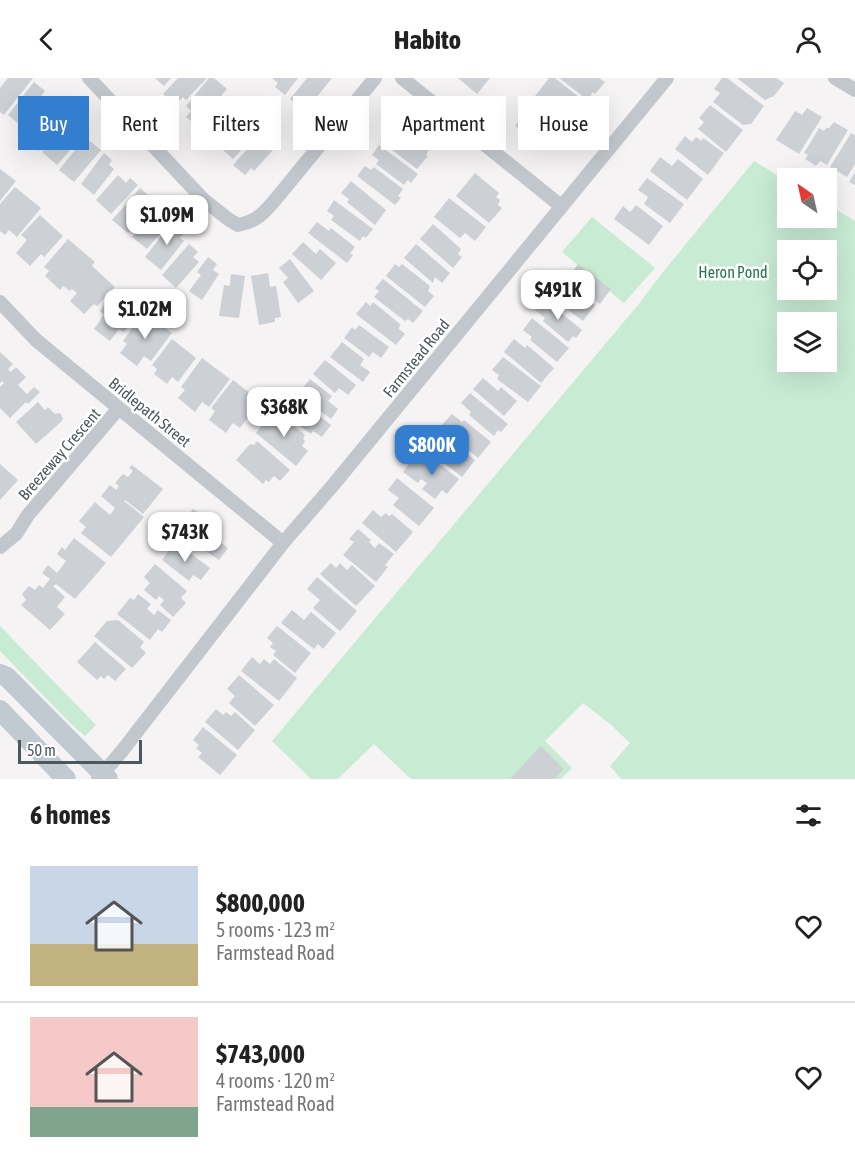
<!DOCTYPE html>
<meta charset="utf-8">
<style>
body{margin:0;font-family:"Asap Condensed",sans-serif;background:#f2f2f2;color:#222;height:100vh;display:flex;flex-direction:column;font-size:22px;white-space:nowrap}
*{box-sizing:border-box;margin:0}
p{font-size:20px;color:#767676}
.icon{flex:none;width:33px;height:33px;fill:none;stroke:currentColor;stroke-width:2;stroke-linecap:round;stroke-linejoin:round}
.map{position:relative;height:701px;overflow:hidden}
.drawer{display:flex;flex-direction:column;background:#fff;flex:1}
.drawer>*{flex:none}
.guide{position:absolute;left:18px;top:18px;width:819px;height:54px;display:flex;gap:12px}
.needle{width:39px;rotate:326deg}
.controls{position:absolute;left:777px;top:90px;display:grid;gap:12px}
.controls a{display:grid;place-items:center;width:60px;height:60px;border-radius:0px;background:#fff;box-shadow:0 6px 24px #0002;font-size:30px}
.scale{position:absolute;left:18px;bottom:15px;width:124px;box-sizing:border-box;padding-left:6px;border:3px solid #4d575e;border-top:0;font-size:16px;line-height:21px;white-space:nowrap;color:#4d575e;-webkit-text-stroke:4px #fff;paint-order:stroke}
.price{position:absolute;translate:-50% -51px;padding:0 14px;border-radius:12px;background:#fff;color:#222;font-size:20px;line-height:39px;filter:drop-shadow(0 2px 3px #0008)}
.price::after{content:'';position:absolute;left:50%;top:36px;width:18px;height:14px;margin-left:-9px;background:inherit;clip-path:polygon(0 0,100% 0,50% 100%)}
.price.current{background:#337ece;color:#fff}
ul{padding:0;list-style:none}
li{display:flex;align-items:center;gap:18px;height:150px;padding:0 30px}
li+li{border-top:2px solid #e0e0e0}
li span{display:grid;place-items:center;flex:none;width:168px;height:120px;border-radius:0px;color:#555}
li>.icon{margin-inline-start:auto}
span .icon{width:72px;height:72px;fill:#fffc;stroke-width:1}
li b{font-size:26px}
h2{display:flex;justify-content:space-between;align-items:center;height:72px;padding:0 30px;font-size:26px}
.tag{padding:0 21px;border-radius:0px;background:#fff;box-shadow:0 6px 24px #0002;font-size:21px;line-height:54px}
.tag.current{background:#337ece;color:#fff}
header{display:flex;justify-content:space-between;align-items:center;height:78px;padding:0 30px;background:#fff;font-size:27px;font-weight:700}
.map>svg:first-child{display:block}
.green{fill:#c8ebd4;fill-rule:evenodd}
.building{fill:#cdd0d4}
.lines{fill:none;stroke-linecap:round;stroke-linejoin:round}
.street{stroke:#c1c7cd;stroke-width:14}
.secondary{stroke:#c1cad1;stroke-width:20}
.labels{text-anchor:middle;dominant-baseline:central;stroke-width:5;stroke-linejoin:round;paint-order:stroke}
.park-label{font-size:16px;fill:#25784a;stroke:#fff}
.street-label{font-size:16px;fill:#4d575e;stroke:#fff}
</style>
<header><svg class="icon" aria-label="back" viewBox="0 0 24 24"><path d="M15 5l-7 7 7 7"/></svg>Habito<svg class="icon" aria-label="person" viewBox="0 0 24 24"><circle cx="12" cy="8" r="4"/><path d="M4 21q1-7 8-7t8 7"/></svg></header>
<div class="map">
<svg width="855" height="701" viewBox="0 0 855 701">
<rect width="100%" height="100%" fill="#f5f3f3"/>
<!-- green -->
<path class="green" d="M754,83L787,103L788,140H826L827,126L855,143V701H621L610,688L630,665L610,646L583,625L545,663L572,690L561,701H411L374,666L338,701H311L272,663L638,227L663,194ZM788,172H826V212H788ZM788,244H826V284H788Z
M592,139L655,190L624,225L562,174Z
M0,548L96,647L85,658L71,646L0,573Z"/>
<!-- building -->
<path class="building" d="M8,0H33L4,37L0,34V10Z
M155,0H171L164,8Z
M178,0H207L186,22L183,19L175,27L163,16Z
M209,0H214L227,11L196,47L186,39L191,33L186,28Z
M272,0H298L285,17L275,9L278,5Z
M307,0H332L307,31L304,29L301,30L290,21Z
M458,0H490L477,16Z
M549,0H555L580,20L572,30L580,35L571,47L535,18Z
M559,0H599L605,4L595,16L593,14L588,22Z
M722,0H727L764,28L751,46L743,47L713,24L720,15L714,11Z
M737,0H776L784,5L774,18L765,22Z
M34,4L45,13L39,21L44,26L24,50L8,37Z
M225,21L240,33L216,62L212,58L209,60L199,52Z
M537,27L569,53L558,66L548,58L540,68L515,48L521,41V34L527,30L531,34Z
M710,27L743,52L726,74L698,51L704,44L699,40Z
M57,28L68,37L40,73L24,60L47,31L52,34Z
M807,30L822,39L799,76L776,62L795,33L802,37Z
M241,38L259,53L233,81L223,72L228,66L221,60Z
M72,40L81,47L74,54L81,60L57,87L42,74Z
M834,44L848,52L827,87L820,83L816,88L805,81L808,77L804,75L819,50L824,53L826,50H829Z
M391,48L404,59L408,56L429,72L426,77L428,78L417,91L380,63Z
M263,53L268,58L271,55L281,63L254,93L251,90L245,97L233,87Z
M851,55L855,57V86L847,99L830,89Z
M685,58L692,64L696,59L701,63L703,60L724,75L708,97L675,71Z
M90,63L101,72L74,104L59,92L80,66L85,69Z
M379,67L418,96L411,105L408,102L404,107L376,86L379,82L372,77Z
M104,75L112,82L109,87L114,91L94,117L81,106Z
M660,79L672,88L678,81L703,101L687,122L650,93Z
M365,88L371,92L374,89L403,111L398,118L401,120L395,127L357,98Z
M0,91L16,103L0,123Z
M855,94V107L849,104Z
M475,95L499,115L496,119L500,122L498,127L502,130L489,145L456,118Z
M118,97L126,105L130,100L138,107L111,136L96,122Z
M647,100L684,126L670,145L644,126L648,119L638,112Z
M351,103L386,132L375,147L347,124L349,121L341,115Z
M15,109L41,130L17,159L9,152L5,157L0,153V126Z
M140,110L150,119L139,132L144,137L128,155L112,142Z
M449,120L486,149L475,163L465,155L460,160L434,139Z
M334,122L373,151L366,160L363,158L360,163L331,142L334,138L327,133Z
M636,127L663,148L649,167L614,141L623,128L630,134Z
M161,133L172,141L147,171L132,159L150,137L154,141Z
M40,137L63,158L44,179L41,176L30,188L16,175L27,162L21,157Z
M174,142L186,152L180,160L184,163L161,192L145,179Z
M317,144L329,153L331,150L355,169L350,175L353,177L347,185L308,155Z
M433,146L461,171L458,176L462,179L453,190L420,161Z
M68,161L95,184L92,188L115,209L97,228L94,226L84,236L70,223L77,215L72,211L70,213L63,208L60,212L45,198L49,193L44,189Z
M303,164L316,176L320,171L336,185L321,202L292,176Z
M189,166L198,174L193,179L199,184L176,210L162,197Z
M416,166L450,195L442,205L435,199L433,205L404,180Z
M208,179L217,186L213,192L219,196L202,222L189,213L201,197L197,194Z
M290,181L314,213L298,225L283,204L288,200L279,190Z
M395,186L399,189L402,186L430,208L428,213L434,218L425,229L386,198Z
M578,186L611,211L600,226L574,206L577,201L571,196Z
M268,195L270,209L276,208L281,239L275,240V244L259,247L251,198Z
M231,196L245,198L239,240L219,238L224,207L230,208Z
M383,201L423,233L413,245L408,241L405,243L374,219L379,213L375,210Z
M559,206L573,216L576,212L595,227L583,243L550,219Z
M115,213L140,233L124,254L119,251L110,263L94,251L104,237L100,233Z
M544,221L582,252L576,260L573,258L568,264L543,243L545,240L535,232Z
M366,224L370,228L373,224L400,246L399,251L405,256L396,267L356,236Z
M144,234L172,255L151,283L144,278L137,288L120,275L127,266L123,263Z
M532,240L569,270L557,284L530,262L532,259L523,252Z
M359,247L389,269L381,280L373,274L369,279L344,260L352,249L355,252Z
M172,261L196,280L178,304L172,299L167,306L154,296L157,291L152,287Z
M514,261L525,270L527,267L554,290L541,305L504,274Z
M342,264L364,281L360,287L370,294L363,304L330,279Z
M0,274L13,286L8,291L11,294L16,289L26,299L18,307L27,316L34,309L40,314L28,326L26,324L10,340L0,330V309L4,305L2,303L0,305Z
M503,279L541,308L528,324L497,301L499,297L492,292Z
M202,280L230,301L209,329L202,324L195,334L178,320L185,312L181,309Z
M325,282L356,307L348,317L339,310L335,315L313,296Z
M483,300L498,313L501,309L517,323L504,338L473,311Z
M310,301L332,318L328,323L338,331L331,341L298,316Z
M233,302L260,323L240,350L233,345L226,355L209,342L215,333L211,330Z
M470,315L508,346L501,354L498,352L494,358L469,337L471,334L461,325Z
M292,317L331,347L322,359L313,353L311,356L281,333Z
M38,324L45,332L48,329L55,336L60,335L63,340L61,344L36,366L16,344Z
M274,332L305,357L303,361L305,363L302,368L308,373L296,388L256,355Z
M452,336L462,344L464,342L491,364L478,380L441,348Z
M438,353L475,382L462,399L431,375L434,371L428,366Z
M257,363L290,392L280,403L274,398L269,404L266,402L263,406L236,382L250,366L254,367Z
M427,377L459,401L447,416L442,412L435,421L422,411L427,405L421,401L418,405L403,394L412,381L419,387Z
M0,386L18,402L0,422Z
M132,387L163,411L143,436L125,422L124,423L144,439L111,479L81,455L86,449L79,443L95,424L110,437L115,430L101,418L110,407L116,412L119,408L115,405L123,396L128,399L133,393L129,390Z
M397,400L434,430L419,448L393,427L399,420L388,412Z
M193,431L221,451L217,455L223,459L220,464L228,470L219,482L177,453Z
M373,432L381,439L386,435L389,438L392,436L413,454L396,474L362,445Z
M358,451L371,462L369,464L375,470L379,465L394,476L385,487L388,489L376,504L343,477L354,464L349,461Z
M74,460L106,485L75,521L56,506L53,508L65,519L57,529L65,536L50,552L21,527L26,522L22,516L29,508L35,512L39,507L43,510L50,501L42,495L48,487L57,495L66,483L57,476L62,469L65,472Z
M175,464L210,490L201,502L193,497L189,503L162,482Z
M331,485L336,490L340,485L347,492L352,487L375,508L356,528L320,496Z
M155,486L187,513L181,520L186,525L173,539L160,527L164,522L159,518L156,522L144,512L150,505L144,499Z
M317,499L357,533L340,553L313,530L320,522L307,511Z
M138,516L151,526L147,531L154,537L158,532L171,542L162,554L158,551L150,562L117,536L130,520L134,522Z
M292,532L304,542L311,534L336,555L323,571L318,566L314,571L281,545Z
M118,542L144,564L140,569L146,575L132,590L94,558L107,543Z
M277,548L311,575L295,595L273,577L276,573L270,569L273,565L267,560Z
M95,564L126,591L115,603L108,597L104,601L101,598L97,602L77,584Z
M252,579L260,586L264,581L270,586L274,581L297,600L279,623L241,593Z
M239,597L274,627L255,648L229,625L235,618L227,611Z
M216,631L223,637L226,634L231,638L235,634L255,652L238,672L205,644Z
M203,649L237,677L220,697L198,679L202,675L196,670L199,667L193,662Z
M541,668L564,691L554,701H510Z"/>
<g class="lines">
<!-- street -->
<path class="street" d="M89,0L204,122L228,141L238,147C257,143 263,136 275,122L375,0
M402,0L561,128
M835,0L855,12
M0,224L36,262L283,465
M0,469L16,456L28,437L119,330
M98,701L122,673L283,465L334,406L667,0"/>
<!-- secondary -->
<path class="secondary" d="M0,596L7,599L108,701
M0,632L66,701"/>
</g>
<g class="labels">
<!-- park labels -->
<g class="park-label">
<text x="733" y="194">Heron Pond</text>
</g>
<!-- street labels -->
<g class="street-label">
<text transform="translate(416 280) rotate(-51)">Farmstead Road</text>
<text transform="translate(150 334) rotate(39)">Bridlepath Street</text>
<text transform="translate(59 376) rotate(-49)">Breezeway Crescent</text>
</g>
</g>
</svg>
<div class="controls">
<a><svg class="needle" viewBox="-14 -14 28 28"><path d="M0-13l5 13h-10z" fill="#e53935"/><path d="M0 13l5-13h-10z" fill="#767676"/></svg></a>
<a><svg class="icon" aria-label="locate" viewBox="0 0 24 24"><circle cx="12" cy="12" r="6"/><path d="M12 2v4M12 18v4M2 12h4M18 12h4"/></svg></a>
<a><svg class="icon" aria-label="layers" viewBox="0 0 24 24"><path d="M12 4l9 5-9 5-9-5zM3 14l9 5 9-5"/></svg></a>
</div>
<div class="scale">50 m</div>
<b class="price" style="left:167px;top:168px">$1.09M</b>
<b class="price" style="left:558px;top:243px">$491K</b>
<b class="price" style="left:145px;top:262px">$1.02M</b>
<b class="price" style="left:284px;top:360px">$368K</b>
<b class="price current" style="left:432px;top:398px">$800K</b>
<b class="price" style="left:185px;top:485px">$743K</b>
<div class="guide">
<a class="tag current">Buy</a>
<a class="tag">Rent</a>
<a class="tag">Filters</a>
<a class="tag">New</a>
<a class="tag">Apartment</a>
<a class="tag">House</a>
</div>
</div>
<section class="drawer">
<h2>6 homes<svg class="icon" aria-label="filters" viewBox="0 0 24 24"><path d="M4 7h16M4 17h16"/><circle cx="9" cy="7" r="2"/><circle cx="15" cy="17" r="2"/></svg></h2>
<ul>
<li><span style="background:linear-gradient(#c9d6e8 65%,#c2b280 0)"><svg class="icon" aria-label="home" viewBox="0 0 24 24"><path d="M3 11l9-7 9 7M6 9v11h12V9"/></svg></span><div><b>$800,000</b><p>5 rooms · 123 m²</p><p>Farmstead Road</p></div><svg class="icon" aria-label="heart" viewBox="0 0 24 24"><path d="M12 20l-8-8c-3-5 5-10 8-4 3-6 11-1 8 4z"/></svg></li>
<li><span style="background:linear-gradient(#f6c9c9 75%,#7fa58c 0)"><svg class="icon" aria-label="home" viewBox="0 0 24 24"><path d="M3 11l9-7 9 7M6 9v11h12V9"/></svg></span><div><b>$743,000</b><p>4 rooms · 120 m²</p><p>Farmstead Road</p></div><svg class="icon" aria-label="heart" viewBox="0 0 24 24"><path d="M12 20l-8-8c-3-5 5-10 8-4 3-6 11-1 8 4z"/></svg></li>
</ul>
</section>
